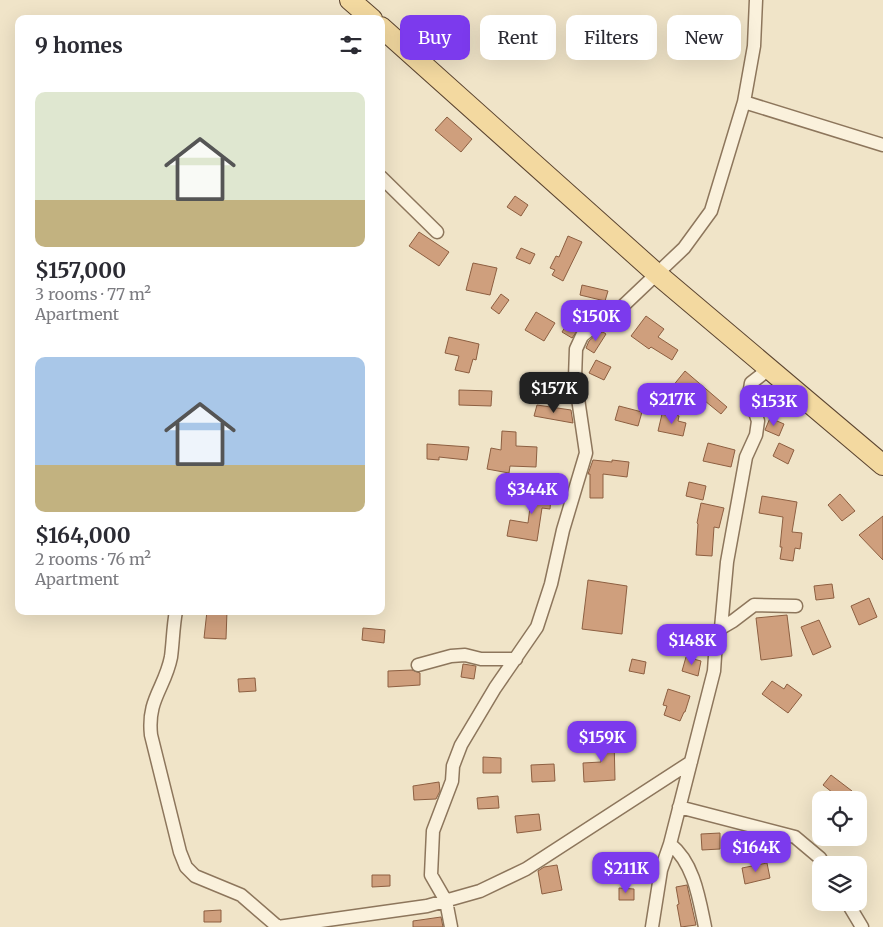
<!DOCTYPE html>
<meta charset="utf-8">
<style>
body{margin:0;font-family:Merriweather,serif;background:#f2f2f3;color:#2b2b33;height:100vh;display:flex;flex-direction:column;font-size:19px;white-space:nowrap}
*{box-sizing:border-box;margin:0}
p{font-size:16px;color:#7c7c81}
.icon{flex:none;width:28px;height:28px;fill:none;stroke:currentColor;stroke-width:2;stroke-linecap:round;stroke-linejoin:round}
.map{position:relative;flex:1;overflow:hidden}
.side{position:absolute;left:15px;top:15px;width:370px;height:600px;display:flex;flex-direction:column;background:#fff;border-radius:10px;box-shadow:0 5px 20px #0002}
.side>*{flex:none}
.top-card{position:absolute;left:400px;top:15px;width:408px;height:45px;display:flex;gap:10px}
.buttons{position:absolute;left:812px;top:791px;display:grid;gap:10px}
.buttons a{display:grid;place-items:center;width:55px;height:55px;border-radius:10px;background:#fff;box-shadow:0 5px 20px #0002;font-size:25px}
.price{position:absolute;translate:-50% -42px;padding:0 11px;border-radius:10px;background:#7c3aed;color:#fff;font-size:16px;line-height:32px;filter:drop-shadow(0 1px 2px #0008)}
.price::after{content:'';position:absolute;left:50%;top:30px;width:15px;height:11px;margin-left:-8px;background:inherit;clip-path:polygon(0 0,100% 0,50% 100%)}
.price.on{background:#222;color:#fff}
ul{padding:0;list-style:none}
li{display:grid;align-content:center;gap:10px;height:265px;padding:0 20px}
li span{display:grid;place-items:center;height:155px;border-radius:10px;color:#555}
li>.icon{margin-inline-start:auto}
span .icon{width:90px;height:90px;fill:#fffc;stroke-width:1}
li b{font-size:21px}
h2{display:flex;justify-content:space-between;align-items:center;height:60px;padding:0 20px;font-size:21px}
.pill{padding:0 18px;border-radius:10px;background:#fff;box-shadow:0 5px 20px #0002;font-size:18px;line-height:45px}
.pill.on{background:#7c3aed;color:#fff}
.map>svg:first-child{display:block}
.building{fill:#cf9f7d;stroke:#8d5f41}
.lines{fill:none;stroke-linecap:round;stroke-linejoin:round}
.street-casing{stroke:#8d765c;stroke-width:15}
.primary-casing{stroke:#5b4430;stroke-width:22}
.street{stroke:#faf1dc;stroke-width:12}
.primary{stroke:#f3d9a0;stroke-width:20}
</style>
<div class="map">
<svg width="883" height="927" viewBox="0 0 883 927">
<rect width="100%" height="100%" fill="#f0e4c8"/>
<!-- building -->
<path class="building" d="M447,117L472,139L461,152L435,130Z
M515,196L528,205L521,216L507,207Z
M419,232L449,252L439,266L409,246Z
M568,236L582,242L563,281L552,275L555,270L550,268L556,256L559,257Z
M521,248L535,254L530,264L516,258Z
M473,263L497,268L490,295L466,290Z
M582,285L608,291L605,301L580,295Z
M501,294L509,300L499,314L491,308Z
M536,312L555,323L544,341L525,330Z
M646,316L664,329L658,337L678,350L672,360L651,347L649,349L631,336Z
M569,321L580,327L572,338L562,332Z
M603,332L606,334L594,353L586,348L589,341L597,334Z
M449,337L479,344L476,360L473,359L469,373L455,370L459,356L445,353Z
M596,360L611,367L604,380L589,373Z
M685,371L727,407L721,414L705,401L703,403L686,389L682,394L672,387Z
M459,390L492,391L491,406L459,405Z
M537,405L571,410L573,423L534,416Z
M619,406L642,412L638,426L615,420Z
M669,413L679,416L678,421L686,423L683,436L658,431L662,414L669,416Z
M770,418L784,424L779,436L765,430Z
M502,431L516,432V446L537,447L536,467L510,466L509,473L487,469L491,448L501,450Z
M708,443L735,450L731,467L703,461Z
M779,443L794,450L788,464L773,456Z
M427,444L469,447L467,460L439,457V460L427,459Z
M593,460L612,462V460L629,462L627,477L603,474V498H590V474H588Z
M689,482L706,486L703,500L686,496Z
M533,484L552,487L550,509L542,508L537,541L507,536L510,520L528,523Z
M840,494L855,511L842,521L828,505Z
M762,496L797,502L792,532L802,533L800,549L795,548L793,561L780,559L782,547H780L783,517L759,513Z
M701,503L724,508L719,528L714,527L712,556L696,555L698,524L697,523Z
M883,516V560L859,535Z
M588,580L627,586L622,634L582,629Z
M832,584L834,598L816,600L814,586Z
M869,598L877,617L859,625L851,606Z
M207,611H227L226,639L204,638Z
M787,615L792,656L761,660L756,618Z
M819,620L831,647L813,655L801,627Z
M363,628L385,630L384,643L362,640Z
M686,657L701,661L698,676L682,671Z
M632,659L646,662L644,674L629,671Z
M463,664L476,666L474,679L461,677Z
M412,670L420,673V685L388,687V671Z
M255,678L256,691L239,692L238,679Z
M772,681L784,689L787,684L802,695L788,713L762,694Z
M668,689L690,696L685,712H684L680,721L664,715L667,706L663,705Z
M614,737L615,780L584,782L583,763L601,762L599,738Z
M483,757L501,758V773H483Z
M554,764L555,781L532,782L531,765Z
M831,775L852,791L845,800H842L823,785Z
M439,782L440,791L436,799L414,800L413,786Z
M498,796L499,808L478,809L477,798Z
M539,814L541,830L517,833L515,816Z
M720,833V849L702,850L701,834Z
M767,863L770,878L745,884L742,868Z
M557,865L562,890L542,894L538,871L544,867Z
M372,875H390V886L372,887Z
M687,885L696,925L681,927L677,905L679,904L676,887Z
M619,888L634,889V900H619Z
M221,910V922H204V911Z
M441,917L443,927H413V921Z"/>
<g class="lines">
<!-- street casing -->
<g class="street-casing">
<path id="street" d="M744,102L883,145
M381,177L437,232
M176,611C173,627 173,642 171,657C165,688 147,699 151,735L180,852L186,867L195,876L241,895L278,927
M721,628L733,621L754,605L796,606
M418,665L451,656L465,655L481,659H516
M679,807L795,837L820,858L824,865
M847,902L862,927
M278,927L427,906L480,891L526,869L691,762
M451,927L446,901L431,875L433,831L452,781L453,766L461,745L495,688L537,627L551,584L563,530L586,453L575,378L576,349L582,336L593,327L605,323L684,248L711,211L744,102L754,46L756,0
M652,927L661,870L670,844
M705,927C699,898 694,863 670,844L714,671L716,641L721,628L727,562L746,457L756,435L758,421L749,395L751,383L769,369"/>
</g>
<!-- primary casing -->
<g class="primary-casing">
<path id="primary" d="M350,0L372,19
M381,27L657,274L883,465"/>
</g>
<!-- street -->
<use href="#street" class="street"/>
<!-- primary -->
<use href="#primary" class="primary"/>
</g>
</svg>
<div class="buttons">
<a><svg class="icon" aria-label="locate" viewBox="0 0 24 24"><circle cx="12" cy="12" r="6"/><path d="M12 2v4M12 18v4M2 12h4M18 12h4"/></svg></a>
<a><svg class="icon" aria-label="layers" viewBox="0 0 24 24"><path d="M12 4l9 5-9 5-9-5zM3 14l9 5 9-5"/></svg></a>
</div>
<b class="price" style="left:596px;top:342px">$150K</b>
<b class="price on" style="left:554px;top:414px">$157K</b>
<b class="price" style="left:672px;top:425px">$217K</b>
<b class="price" style="left:774px;top:427px">$153K</b>
<b class="price" style="left:532px;top:515px">$344K</b>
<b class="price" style="left:692px;top:666px">$148K</b>
<b class="price" style="left:602px;top:763px">$159K</b>
<b class="price" style="left:756px;top:873px">$164K</b>
<b class="price" style="left:626px;top:894px">$211K</b>
<div class="top-card">
<a class="pill on">Buy</a>
<a class="pill">Rent</a>
<a class="pill">Filters</a>
<a class="pill">New</a>
</div>
<section class="side">
<h2>9 homes<svg class="icon" aria-label="filters" viewBox="0 0 24 24"><path d="M4 7h16M4 17h16"/><circle cx="9" cy="7" r="2"/><circle cx="15" cy="17" r="2"/></svg></h2>
<ul>
<li><span style="background:linear-gradient(#dfe7d0 70%,#c2b280 0)"><svg class="icon" aria-label="home" viewBox="0 0 24 24"><path d="M3 11l9-7 9 7M6 9v11h12V9"/></svg></span><div><b>$157,000</b><p>3 rooms · 77 m²</p><p>Apartment</p></div></li>
<li><span style="background:linear-gradient(#a9c7e8 70%,#c2b280 0)"><svg class="icon" aria-label="home" viewBox="0 0 24 24"><path d="M3 11l9-7 9 7M6 9v11h12V9"/></svg></span><div><b>$164,000</b><p>2 rooms · 76 m²</p><p>Apartment</p></div></li>
</ul>
</section>
</div>
